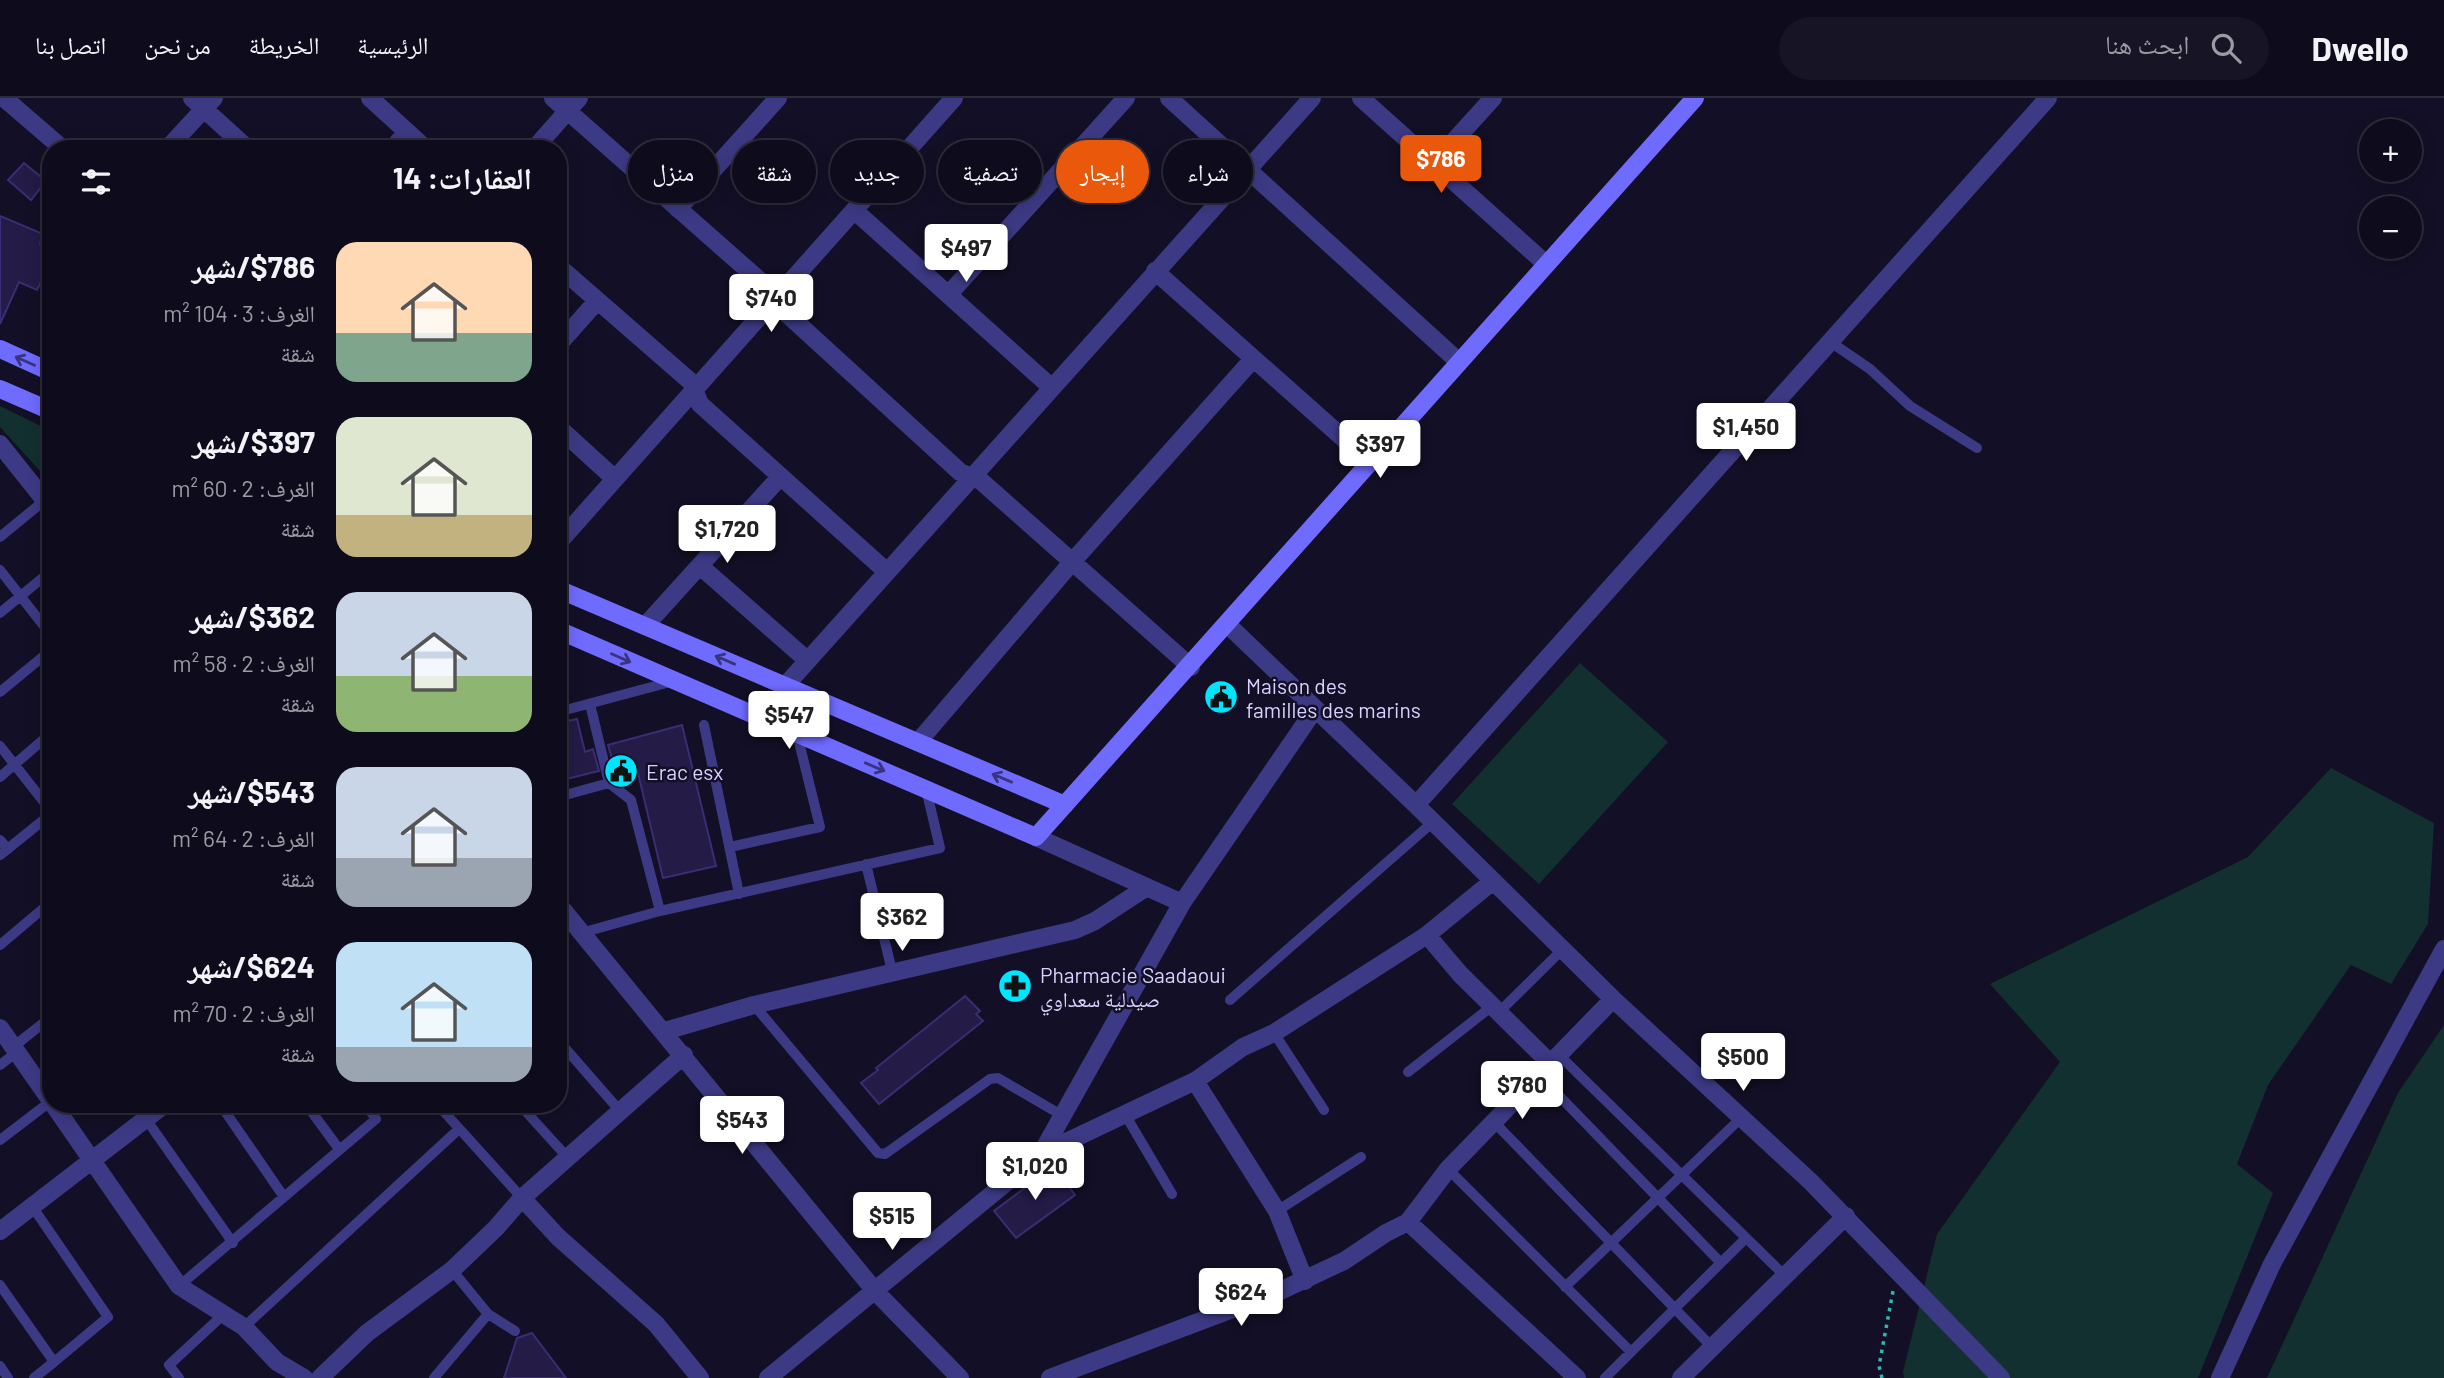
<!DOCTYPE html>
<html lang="ar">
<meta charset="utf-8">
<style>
body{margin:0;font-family:Barlow,"Noto Naskh Arabic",sans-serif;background:#171425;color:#f1f3f6;direction:rtl;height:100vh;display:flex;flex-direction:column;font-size:26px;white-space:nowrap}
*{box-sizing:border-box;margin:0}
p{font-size:23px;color:#9b9ba3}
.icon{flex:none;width:38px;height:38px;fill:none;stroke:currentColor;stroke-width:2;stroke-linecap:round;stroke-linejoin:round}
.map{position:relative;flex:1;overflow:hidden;direction:ltr}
.drawer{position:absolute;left:42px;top:42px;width:525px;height:973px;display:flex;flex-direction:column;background:#0e0b1c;border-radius:28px;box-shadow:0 4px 18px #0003,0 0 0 2px #2e2b3b;direction:rtl}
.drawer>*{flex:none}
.hud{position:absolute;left:588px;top:42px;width:665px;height:63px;direction:rtl;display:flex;gap:14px}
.tools{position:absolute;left:2359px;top:21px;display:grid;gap:14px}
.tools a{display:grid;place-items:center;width:63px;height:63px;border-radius:50%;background:#0e0b1c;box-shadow:0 4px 18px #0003,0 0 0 2px #2e2b3b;font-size:35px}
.price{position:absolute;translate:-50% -60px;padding:0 16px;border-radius:7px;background:#fff;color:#222;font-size:23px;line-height:46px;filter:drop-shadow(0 2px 4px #0008)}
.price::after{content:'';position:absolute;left:50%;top:42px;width:21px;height:16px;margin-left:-10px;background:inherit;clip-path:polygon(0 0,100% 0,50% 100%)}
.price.active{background:#ea580c;color:#fff}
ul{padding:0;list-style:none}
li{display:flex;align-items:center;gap:21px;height:175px;padding:0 35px}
li span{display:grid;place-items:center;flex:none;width:196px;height:140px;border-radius:21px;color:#555}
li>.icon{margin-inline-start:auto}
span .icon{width:84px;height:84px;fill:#fffc;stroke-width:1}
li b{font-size:30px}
h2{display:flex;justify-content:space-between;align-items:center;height:84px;padding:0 35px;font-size:30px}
.tag{padding:0 24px;border-radius:32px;background:#0e0b1c;box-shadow:0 4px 18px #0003,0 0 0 2px #2e2b3b;font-size:24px;line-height:63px}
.tag.active{background:#ea580c;color:#fff}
header{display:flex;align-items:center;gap:42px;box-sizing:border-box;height:98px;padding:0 35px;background:#0e0b1c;border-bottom:2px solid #2e2b3b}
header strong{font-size:33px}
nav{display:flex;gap:38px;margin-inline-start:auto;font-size:24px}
.search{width:490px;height:63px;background:#171425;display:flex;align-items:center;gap:18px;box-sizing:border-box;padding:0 24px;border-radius:38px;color:#9b9ba3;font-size:26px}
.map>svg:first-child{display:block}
.green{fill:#12302f}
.building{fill:#241b47;stroke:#3b2d73;stroke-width:2}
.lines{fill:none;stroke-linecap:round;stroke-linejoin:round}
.path{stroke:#2fb8b0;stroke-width:3.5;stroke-dasharray:3.5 5;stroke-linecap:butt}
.lane{stroke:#3d3a85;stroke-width:10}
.street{stroke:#3d3a85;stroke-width:18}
.secondary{stroke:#6f6bff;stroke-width:18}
.oneway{stroke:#38347d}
.labels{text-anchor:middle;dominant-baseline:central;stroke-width:5;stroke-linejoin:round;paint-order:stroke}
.poi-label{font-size:21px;fill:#d9d4ff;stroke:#130f26;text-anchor:start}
</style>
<header>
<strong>Dwello</strong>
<div class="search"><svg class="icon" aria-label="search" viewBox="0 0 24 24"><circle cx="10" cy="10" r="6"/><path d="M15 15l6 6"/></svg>ابحث هنا</div>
<nav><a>الرئيسية</a><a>الخريطة</a><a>من نحن</a><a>اتصل بنا</a></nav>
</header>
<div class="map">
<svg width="2444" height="1280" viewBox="0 0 2444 1280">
<rect width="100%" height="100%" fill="#130f26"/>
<!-- green -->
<path class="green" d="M0,308L51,333V385L0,329Z
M1580,565L1668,644L1539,786L1452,706Z
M2331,670L2434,725L2428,826L2391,886L2351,867L2268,987L2237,1066L2273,1095L2198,1280H1904L1903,1274L1937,1136L2060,964L1990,886L2248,759Z
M2444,927V1280H2267L2398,995Z"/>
<!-- building -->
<path class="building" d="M24,65L46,83L31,102L8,82Z
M0,118L43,136L40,146L51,150V163L37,192L19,184L0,226Z
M577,621L585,654L593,651L599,673L558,683V625Z
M682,627L716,768L663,780L637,671L616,675L608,647Z
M965,898L980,913L976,916L983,923L879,1006L861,985L878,972L876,970Z
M1054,1068L1075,1097L1016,1140L994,1113Z
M532,1235L566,1280H504L517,1240Z"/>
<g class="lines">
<!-- path -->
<path class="path" d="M1882,1280L1879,1268L1893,1193"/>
<!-- lane -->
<path class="lane" d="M1829,243L1870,271L1910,308L1977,350
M0,439L45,402
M0,472L51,537
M0,515L51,473
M0,594L51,552
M590,606L609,685L631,702L660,813
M558,614L674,583
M704,627L739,796
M0,648L51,713
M0,679L51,635
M558,699L609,685
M0,742L8,751
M730,749L820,729L797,636
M0,757L51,716
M866,766L893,877
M581,835L660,813L940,750L926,691
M0,847L51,804
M1230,902L1433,724
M754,907L878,1055L885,1056L990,981L998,980L1063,1018
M1498,915L1563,851
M1274,935L1324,1012
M558,942L620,1013
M13,949L51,919
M1559,957L1784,1177
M0,967L17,954
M1408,974L1491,909
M1539,977L1721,1165
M220,1006L284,1099
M306,1006L339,1051
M437,1006L522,1100
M519,1006L568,1060
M1126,1018L1172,1096
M146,1021L233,1145
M1494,1024L1712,1249
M0,1042L51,1003
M1448,1071L1631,1254L1605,1280
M1277,1113L1361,1059
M0,1187L54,1264L108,1219L32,1108
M179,1188L376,1021L365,1006
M1565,1189L1741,1020
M488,1216L515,1233
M244,1229L459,1031
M1631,1254L1746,1140
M0,1268L8,1280
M34,1280L54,1264
M179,1280L169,1267L224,1216
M434,1280L488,1216L452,1172"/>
<!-- street -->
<path class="street" d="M4,0L63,51
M192,0L248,51
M370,0L426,51
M553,0L767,189L785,214L960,374L981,383L1191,569
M1169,0L1459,264
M1361,0L1546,166
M167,51L214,0
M392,51L407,34
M534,51L579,0
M1434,65L1493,0
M678,111L778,0
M855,113L1051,289
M558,168L691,284L700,306L886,473
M1155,173L1370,364
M949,196L1126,0
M558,247L597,203
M558,329L615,381
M0,346L51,410
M558,445L954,0
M700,468L807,562
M1228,527L1416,707L1613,901L1811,1084L2001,1280
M645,528L780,379
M785,588L1312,0
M918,644L1073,463L1253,261
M1416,707L2048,0
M1036,739L1182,805
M558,806L875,1193L960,1280
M1427,837L1460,876L1550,965
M0,930L51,1003
M665,933L754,907L1075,832L1095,823L1147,789
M1195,983L1277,1113L1305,1183
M53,1006L179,1188L244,1229L277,1264L304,1280
M1041,1056L1195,983L1243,949L1274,935L1427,837L1493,783
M522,1100L558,1139L656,1226L700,1280
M1408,1124L1577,1280
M0,1133L165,1006
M320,1280L367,1235L452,1172L496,1130L522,1100L684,957
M768,1280L1041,1056L1182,805L1315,611
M1050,1280L1280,1193L1344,1163L1386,1135L1408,1124L1448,1071L1613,901
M1681,1280L1846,1118
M2220,1280L2272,1166L2444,851"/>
<!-- secondary -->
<path class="secondary" d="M0,251L51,274
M0,291L51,313
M558,491L1065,707
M558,532L1036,739L1695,0"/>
</g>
<!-- one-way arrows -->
<defs><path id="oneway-shaft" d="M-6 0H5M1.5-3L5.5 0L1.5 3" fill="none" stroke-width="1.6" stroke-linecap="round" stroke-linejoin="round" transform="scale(1.75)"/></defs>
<g class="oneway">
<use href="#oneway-shaft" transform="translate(25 263) rotate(-156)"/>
<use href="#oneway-shaft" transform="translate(621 560) rotate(24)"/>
<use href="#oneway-shaft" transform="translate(725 562) rotate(-157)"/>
<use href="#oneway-shaft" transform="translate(875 669) rotate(23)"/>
<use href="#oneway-shaft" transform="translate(1002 680) rotate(-157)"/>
</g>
<!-- icons -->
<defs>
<g id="civic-disc" transform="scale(1.75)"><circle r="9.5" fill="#00e5ff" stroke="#130f26"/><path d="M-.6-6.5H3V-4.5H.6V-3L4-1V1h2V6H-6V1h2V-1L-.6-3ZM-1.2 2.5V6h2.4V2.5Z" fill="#111"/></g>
<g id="pharmacy-disc" transform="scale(1.75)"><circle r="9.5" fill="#00e5ff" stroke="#130f26"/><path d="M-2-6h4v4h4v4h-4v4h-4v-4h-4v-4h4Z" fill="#111"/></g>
</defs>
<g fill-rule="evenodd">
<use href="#civic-disc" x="1221" y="599"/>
<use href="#civic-disc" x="621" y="673"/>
<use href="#pharmacy-disc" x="1015" y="888"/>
</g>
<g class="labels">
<!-- poi labels -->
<g class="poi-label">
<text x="1246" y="587">Maison des<tspan x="1246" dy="24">familles des marins</tspan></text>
<text x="646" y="673">Erac esx</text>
<text x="1040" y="876">Pharmacie Saadaoui<tspan x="1040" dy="24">صيدلية سعداوي</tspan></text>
</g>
</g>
</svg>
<div class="tools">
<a>+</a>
<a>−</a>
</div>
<b class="price active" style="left:1441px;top:97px">$786</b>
<b class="price" style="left:966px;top:186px">$497</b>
<b class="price" style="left:771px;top:236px">$740</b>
<b class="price" style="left:1746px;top:365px">$1,450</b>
<b class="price" style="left:1380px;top:382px">$397</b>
<b class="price" style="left:727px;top:467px">$1,720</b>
<b class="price" style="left:789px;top:653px">$547</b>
<b class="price" style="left:902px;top:855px">$362</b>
<b class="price" style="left:1743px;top:995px">$500</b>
<b class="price" style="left:1522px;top:1023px">$780</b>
<b class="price" style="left:742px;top:1058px">$543</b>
<b class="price" style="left:1035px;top:1104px">$1,020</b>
<b class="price" style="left:892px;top:1154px">$515</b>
<b class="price" style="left:1241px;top:1230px">$624</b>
<div class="hud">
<a class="tag">شراء</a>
<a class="tag active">إيجار</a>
<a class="tag">تصفية</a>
<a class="tag">جديد</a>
<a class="tag">شقة</a>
<a class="tag">منزل</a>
</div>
<section class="drawer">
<h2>العقارات: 14<svg class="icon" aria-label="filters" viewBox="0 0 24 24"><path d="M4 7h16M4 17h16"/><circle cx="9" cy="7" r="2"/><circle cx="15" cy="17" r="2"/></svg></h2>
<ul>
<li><span style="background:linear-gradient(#ffd9b3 65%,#7fa58c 0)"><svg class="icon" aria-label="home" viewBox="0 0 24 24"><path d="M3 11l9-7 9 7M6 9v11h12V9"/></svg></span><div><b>$786/شهر</b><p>الغرف: 3 · 104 m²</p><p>شقة</p></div></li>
<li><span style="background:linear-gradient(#dfe7d0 70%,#c2b280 0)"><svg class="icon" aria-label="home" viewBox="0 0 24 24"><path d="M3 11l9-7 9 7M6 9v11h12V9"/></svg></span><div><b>$397/شهر</b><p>الغرف: 2 · 60 m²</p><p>شقة</p></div></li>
<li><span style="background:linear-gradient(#c9d6e8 60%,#8fb573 0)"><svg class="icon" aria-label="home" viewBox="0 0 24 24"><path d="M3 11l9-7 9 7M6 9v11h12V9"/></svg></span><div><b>$362/شهر</b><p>الغرف: 2 · 58 m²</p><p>شقة</p></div></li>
<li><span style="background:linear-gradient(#c9d6e8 65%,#9aa5b1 0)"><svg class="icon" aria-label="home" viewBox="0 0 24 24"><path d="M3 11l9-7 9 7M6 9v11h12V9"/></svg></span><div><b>$543/شهر</b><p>الغرف: 2 · 64 m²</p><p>شقة</p></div></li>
<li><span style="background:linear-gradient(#bfe0f5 75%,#9aa5b1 0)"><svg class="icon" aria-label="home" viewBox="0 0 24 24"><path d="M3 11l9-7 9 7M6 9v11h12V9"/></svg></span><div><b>$624/شهر</b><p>الغرف: 2 · 70 m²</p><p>شقة</p></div></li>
</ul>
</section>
</div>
